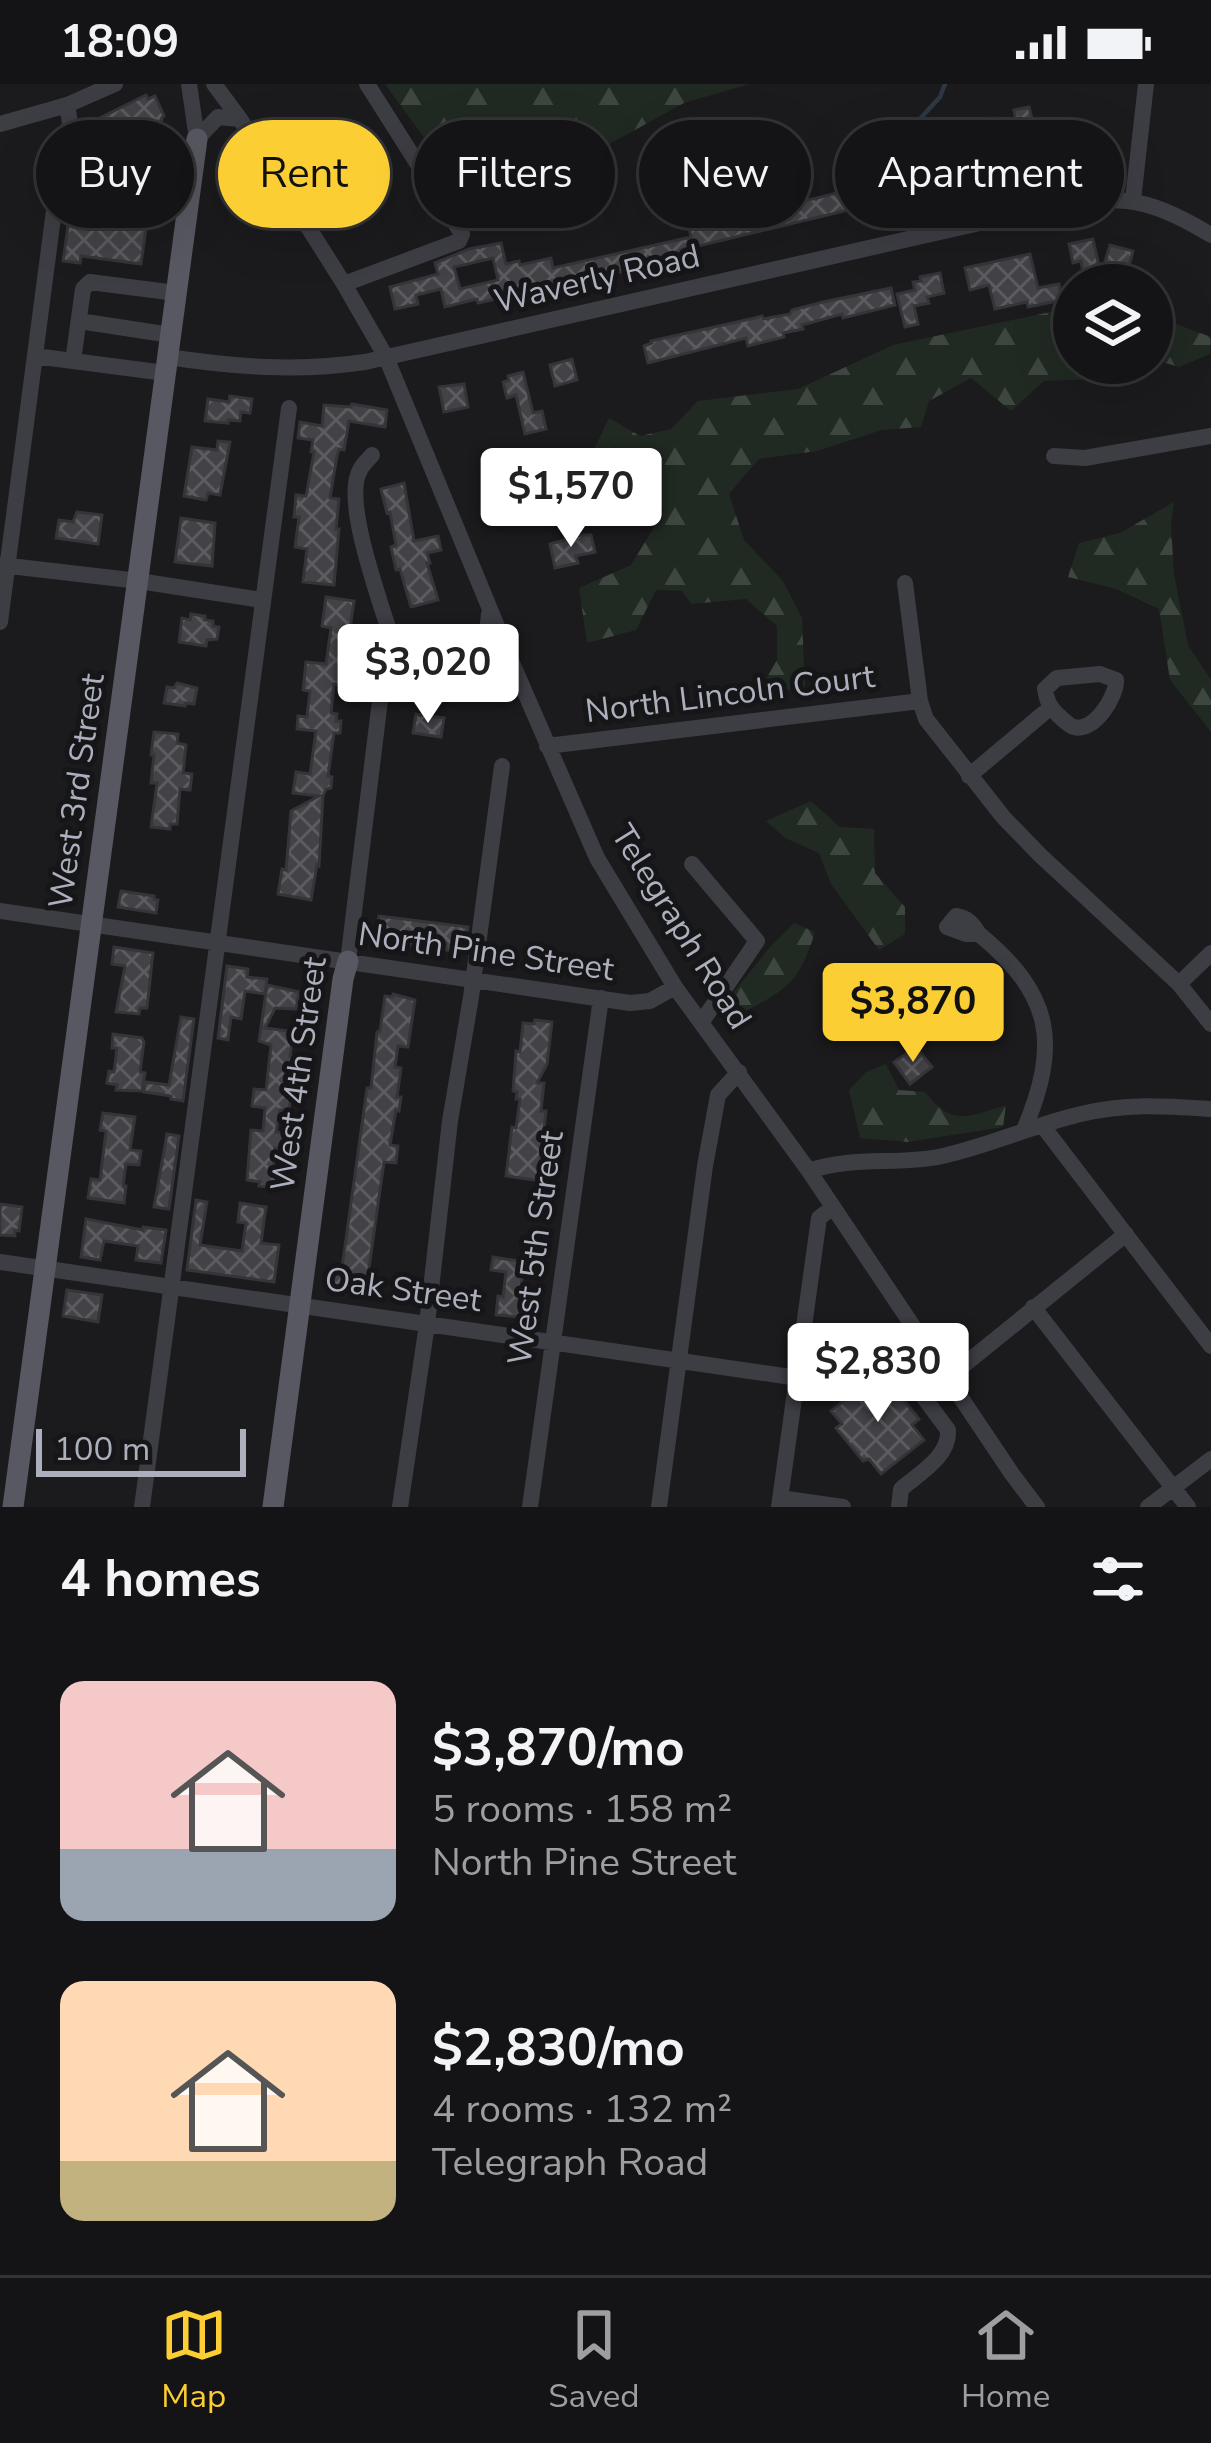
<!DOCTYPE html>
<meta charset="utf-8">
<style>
body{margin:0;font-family:"Nunito Sans",sans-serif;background:#212123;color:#f1f3f6;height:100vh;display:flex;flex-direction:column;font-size:45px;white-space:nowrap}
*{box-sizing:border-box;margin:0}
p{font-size:39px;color:#9d9ea1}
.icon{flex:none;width:66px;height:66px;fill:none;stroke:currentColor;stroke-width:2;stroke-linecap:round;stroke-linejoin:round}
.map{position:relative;height:1423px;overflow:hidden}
.sheet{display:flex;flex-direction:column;background:#141416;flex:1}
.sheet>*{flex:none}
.top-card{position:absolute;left:36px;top:36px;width:1140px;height:108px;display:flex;gap:24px}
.controls{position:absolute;left:1053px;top:180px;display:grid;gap:24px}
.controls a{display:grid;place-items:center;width:120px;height:120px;border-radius:50%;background:#141416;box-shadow:0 12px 48px #0002,0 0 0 3px #333335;font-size:60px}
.scale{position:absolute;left:36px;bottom:30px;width:210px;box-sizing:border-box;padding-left:12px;border:6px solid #acb0bd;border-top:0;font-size:33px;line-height:42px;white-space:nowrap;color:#acb0bd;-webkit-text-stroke:9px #161518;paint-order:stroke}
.price{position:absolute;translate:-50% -102px;padding:0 27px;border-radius:12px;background:#fff;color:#222;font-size:39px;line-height:78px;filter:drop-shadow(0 3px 6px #0008)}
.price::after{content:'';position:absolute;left:50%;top:72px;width:36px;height:27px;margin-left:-18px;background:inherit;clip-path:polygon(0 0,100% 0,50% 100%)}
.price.current{background:#fbce34;color:#111}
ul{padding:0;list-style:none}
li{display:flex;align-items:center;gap:36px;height:300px;padding:0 60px}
li span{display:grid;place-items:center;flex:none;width:336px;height:240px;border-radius:24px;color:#555}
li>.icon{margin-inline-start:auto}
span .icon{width:144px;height:144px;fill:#fffc;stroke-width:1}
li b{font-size:51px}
h2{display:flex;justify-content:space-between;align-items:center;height:144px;padding:0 60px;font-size:51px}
.chip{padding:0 42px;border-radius:54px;background:#141416;box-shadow:0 12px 48px #0002,0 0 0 3px #333335;font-size:42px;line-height:108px}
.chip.current{background:#fbce34;color:#111}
.status{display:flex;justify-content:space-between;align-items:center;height:84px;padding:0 60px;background:#141416;direction:ltr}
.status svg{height:33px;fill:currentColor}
.tab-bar{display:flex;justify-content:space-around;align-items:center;height:168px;border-top:3px solid #333335;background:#141416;font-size:33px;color:#9d9ea1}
.tab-bar a{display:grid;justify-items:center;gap:6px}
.tab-bar .current{color:#fbce34}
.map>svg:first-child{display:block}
.forest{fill:url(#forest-firs)}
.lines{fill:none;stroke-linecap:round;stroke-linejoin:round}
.stream{stroke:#2f3842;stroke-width:4.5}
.building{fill:url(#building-cross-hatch);stroke:#353439;stroke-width:3;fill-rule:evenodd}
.minor{stroke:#3d3d44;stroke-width:16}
.major{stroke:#575861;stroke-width:21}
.labels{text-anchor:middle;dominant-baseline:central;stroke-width:10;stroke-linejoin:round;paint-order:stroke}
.street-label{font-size:33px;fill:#acb0bd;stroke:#161518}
</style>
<div class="status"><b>18:09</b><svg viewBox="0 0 49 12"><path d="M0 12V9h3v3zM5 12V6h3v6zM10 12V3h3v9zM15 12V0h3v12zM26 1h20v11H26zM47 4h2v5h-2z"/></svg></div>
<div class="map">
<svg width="1211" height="1423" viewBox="0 0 1211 1423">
<defs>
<pattern id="forest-firs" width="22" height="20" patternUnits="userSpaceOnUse" patternTransform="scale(3)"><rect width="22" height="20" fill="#202922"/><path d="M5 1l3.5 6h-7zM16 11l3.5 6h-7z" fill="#3e4640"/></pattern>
<pattern id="building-cross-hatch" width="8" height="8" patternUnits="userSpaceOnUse" patternTransform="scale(3)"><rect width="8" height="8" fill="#424247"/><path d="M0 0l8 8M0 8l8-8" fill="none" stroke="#5b5b60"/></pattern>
</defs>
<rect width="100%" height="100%" fill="#1b1a1d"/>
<!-- forest -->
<path class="forest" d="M385,0H749L684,19L575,79L447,85Z
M1074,223V279H1131L1105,295L1044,297L1011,327L971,294L929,317L921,343L882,346L817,367L759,375L729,410L744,456L783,497L802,534L805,603L756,612L777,576V542L746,515L691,520L682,507L656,506L636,546L587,559L579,504L631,481L664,427L654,411L602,403L595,363L609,334L640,352L671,345L698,317L798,305L893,261Z
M1152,231L1211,253L1210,270L1179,283L1152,275Z
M1174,418L1171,441L1174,490L1188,561L1211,596V648L1170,596L1159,525L1116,505L1068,493L1079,459L1120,449Z
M811,717L840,743L874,745L875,789L905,823V850L879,866L831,800L819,769L785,754L766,737Z
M794,839L815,848C798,904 782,908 732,934L724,920L771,862Z
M886,980L899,1006L925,1008C952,1043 968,1033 1006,1021L1003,1043L908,1058L860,1054L849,1006L866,988Z"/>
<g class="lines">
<!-- stream -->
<path class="stream" d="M919,36L940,13L945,0"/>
</g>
<!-- building -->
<path class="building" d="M146,11L148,15L155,12L164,32L162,34L141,180L81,172L80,179L63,177L80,58L98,61L88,40Z
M1029,23L1041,69L977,84L973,68L949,74L945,57L980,48L978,38L992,34L998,52L1018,48L1014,26Z
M1096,58L1100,76L1067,84L1065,72L1072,70L1071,64Z
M927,73L933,100L970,91L973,108L942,115L941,109L893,118L889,102L908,98L906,93L917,91L913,76Z
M795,80L805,117L841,108L839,96L850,94L852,104L881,98L884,113L856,121L857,124L681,166L682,172L669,177L478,219L477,215L445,223L441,205L416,211L418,220L395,225L390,203L438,190L435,179L469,165L501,159L506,180L519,177L520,181L551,174L553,184L691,153L689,143L782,126L781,124L792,121L782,83ZM493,174L498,196L460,205L454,183Z
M1093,155L1101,191L1110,161L1133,167L1124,201H1085L1081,177L1073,179L1069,160Z
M1030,170L1038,204L1059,200L1062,216L1028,223L1027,218L995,225L989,201L970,206L965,184Z
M940,189L944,209L927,213L929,219L914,222L918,240L905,243L897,210L915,206L913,198L921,197L920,193Z
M891,204L895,221L843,234L842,230L802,241L803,245L783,249L784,253L748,262L746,254L648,279L644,262L652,259L651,257L755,234L762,232L763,235L790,230L792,226L823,218Z
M572,275L577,296L555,302L550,281Z
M523,288L533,329L542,327L546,345L525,350L516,311L507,314L503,298L509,296L508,292Z
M464,300L468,323L444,328L439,303Z
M230,312L252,315L250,329L241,328L240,337L228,336V339L205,337L208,315L229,318Z
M352,320L387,326L385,343L349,337L344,366L339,365L337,372L330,414L339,415L336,445H339L334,501L303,498L307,465L295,463L299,433H294L296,411L306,412L314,368H311L313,356L298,354L300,338L322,342L324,321L351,323Z
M218,357L230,358L220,411L208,409L206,416L184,412L192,363L217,366Z
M404,399L414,457L438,452L441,466L427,469L430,479H427L438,516L411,523L400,485L396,486L391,463L396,461L390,428L387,429L381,405Z
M77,428L102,431L98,460L56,454L59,436L73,438Z
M181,434L215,439L212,482L175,478Z
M581,451H591L595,468L576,472L578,479L555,484L550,460Z
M326,513L354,517L342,601L334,600L331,629L337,630L336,637H341L340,649H334L328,692L332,693L331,704L326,705L323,712L319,782L317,781L311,816L278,810L282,785L286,786L291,727L319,712L293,709L296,688L310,690L316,647L297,645L298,632L307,633L310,607L303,606L306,578L326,580L331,544L322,542Z
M191,530L205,532V536L213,537V542L219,543L217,555L207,556L206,562L179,558L182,534L190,536Z
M177,599L197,604L194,620L185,619V622L164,619L167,603L174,604Z
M416,630L444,634L441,653L413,649Z
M154,648L178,650L177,659L186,661L183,689L192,690L190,706L180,705L177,740H170V745L151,743L157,699H151L154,671H151Z
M121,807L154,812V815L158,816L156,829L118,823Z
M379,832L468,843L464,869L446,866V860L425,857L424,864L390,859L391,854L376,851Z
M114,863L153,869L147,924H140L139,930L116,928L125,882L112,880Z
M227,882L248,885L247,893L267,895L265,910L245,907L241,935L231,933L228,956L218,954Z
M267,901L299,908L296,925L275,924L265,944L288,947L287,950L293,951L290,972H295L289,1027L280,1026L276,1048L287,1049L285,1066L275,1064L273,1087L281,1088L279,1102L271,1101L270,1103L259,1102L260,1098L247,1096L251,1046L263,1047L265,1024L252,1022L254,1005L266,1006L271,961L259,957Z
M393,910L415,916L408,963L398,962L395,983L401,984L397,1013H401L399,1027L396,1026L390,1061L398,1062L396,1079L384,1078L365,1212L327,1206L330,1189L341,1191L367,1004H371L377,948L380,947L385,912L392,913Z
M181,933L194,935L183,1017L171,1015V1012L144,1008L145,998L169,1001Z
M535,936L552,938L547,980L537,999H544L541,1027H546L540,1082H544L542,1097L506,1092L512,1043L516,1044L520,1015H516L517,1008L513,1007L516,967L520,968L523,939L534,940Z
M113,950L142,954L144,958L140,988L145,989L142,1007L116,1006L117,1001L107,999L109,987L114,988L117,964H112Z
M916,963L932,983L910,1000L894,978Z
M103,1029L135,1033L130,1066L141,1067L139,1081L126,1080L123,1102H126L124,1119L88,1114L91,1095L100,1096L106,1047L100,1046Z
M167,1050L179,1052L169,1125L154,1123Z
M196,1116L207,1118L200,1161L242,1167L246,1139L238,1138L240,1119L266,1123L261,1159L279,1161L274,1198L187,1186Z
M0,1120L22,1123L19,1147L15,1146V1152L0,1151Z
M86,1135L143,1146V1143L166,1146L161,1179L136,1176L138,1162L104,1157L100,1176L81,1173Z
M493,1173L525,1178L519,1215H523L521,1233L496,1231L498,1212L503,1213L506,1188L491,1186Z
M67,1206L102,1211L98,1238L63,1232Z
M875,1292L889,1309L894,1304L919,1335L912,1341L924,1356L881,1390L869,1375L863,1377L836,1344L842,1340L831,1327Z"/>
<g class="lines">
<!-- minor -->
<path class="minor" d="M189,0L197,55
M214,0L240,35L344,200L386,273L513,581L597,774L675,903L809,1087L1012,1390L1037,1423
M0,40L67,21L115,0
M197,55L218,33L240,35
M1133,116L1146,0
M344,200L459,157L462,150L367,0
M79,237L171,251
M35,272L73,277L83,205L90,198L176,209
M168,273C235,283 297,288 365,278L1028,128C1112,113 1134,105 1211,151
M73,277L165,289
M372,371C368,376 363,380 360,386C341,419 386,531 396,570
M1054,372L1085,374L1211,352
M1,481L139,497L262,516
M905,499L920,617L926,635L1004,734L1040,771L1179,900L1211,940
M0,538L61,73L70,39L67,21
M396,570C405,567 415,564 425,565C459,567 486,577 489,530
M1100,590L1116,596C1117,612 1094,649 1074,643C1069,642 1062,634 1058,631C1049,622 1047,617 1045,605L1057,594Z
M547,662L920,617
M969,692L1051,623
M692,780L757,857L701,939
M0,827L630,919L650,917L675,903
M956,832C968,834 973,840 979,850H966L947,843Z
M979,850C1053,911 1060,960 1024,1046
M348,877L384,584L396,570
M1179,900L1211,869
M1042,1041L1211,1262
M809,1087C850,1072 896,1081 938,1073C987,1063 1033,1041 1081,1030C1127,1019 1165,1022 1211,1025
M0,1178L798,1294
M1033,1223L1188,1423
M949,1293L1126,1150
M797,1300L822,1303L882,1257L948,1346C950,1372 920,1389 901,1405L899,1423
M780,1414L843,1423
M142,1423L289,324
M400,1423L427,1240L450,1037L471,913L502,682
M530,1423L601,914
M659,1423L705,1082L718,1011L739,988
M779,1423L819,1134L832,1124
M1148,1423L1211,1375"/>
<!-- major -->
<path class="major" d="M13,1423L197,55
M273,1423L343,895L348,877"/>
</g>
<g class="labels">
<!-- street labels -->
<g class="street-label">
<text transform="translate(597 195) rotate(-13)">Waverly Road</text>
<text transform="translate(730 610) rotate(-7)">North Lincoln Court</text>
<text transform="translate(77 707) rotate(-82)">West 3rd Street</text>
<text transform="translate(681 843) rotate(58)">Telegraph Road</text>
<text transform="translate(486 868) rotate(8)">North Pine Street</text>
<text transform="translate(299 990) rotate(-82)">West 4th Street</text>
<text transform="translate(536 1164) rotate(-82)">West 5th Street</text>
<text transform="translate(403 1206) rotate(8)">Oak Street</text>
</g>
</g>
</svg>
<div class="controls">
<a><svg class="icon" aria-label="layers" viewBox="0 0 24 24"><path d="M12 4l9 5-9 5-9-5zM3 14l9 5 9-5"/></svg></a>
</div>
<div class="scale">100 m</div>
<b class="price" style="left:571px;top:466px">$1,570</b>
<b class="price" style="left:428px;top:642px">$3,020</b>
<b class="price current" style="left:913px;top:981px">$3,870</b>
<b class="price" style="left:878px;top:1341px">$2,830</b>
<div class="top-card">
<a class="chip">Buy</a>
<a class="chip current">Rent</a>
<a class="chip">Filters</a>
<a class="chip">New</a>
<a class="chip">Apartment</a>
</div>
</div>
<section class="sheet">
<h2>4 homes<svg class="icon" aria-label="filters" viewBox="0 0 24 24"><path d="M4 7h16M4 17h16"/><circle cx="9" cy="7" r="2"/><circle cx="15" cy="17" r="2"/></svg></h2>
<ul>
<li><span style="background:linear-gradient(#f6c9c9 70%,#9aa5b1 0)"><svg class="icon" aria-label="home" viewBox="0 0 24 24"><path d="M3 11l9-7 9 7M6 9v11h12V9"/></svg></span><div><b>$3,870/mo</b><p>5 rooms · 158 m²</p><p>North Pine Street</p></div></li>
<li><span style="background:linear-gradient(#ffd9b3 75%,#c2b280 0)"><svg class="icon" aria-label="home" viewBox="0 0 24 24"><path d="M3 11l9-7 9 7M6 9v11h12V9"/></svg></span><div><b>$2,830/mo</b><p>4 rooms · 132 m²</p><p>Telegraph Road</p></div></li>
</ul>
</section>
<nav class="tab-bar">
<a class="current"><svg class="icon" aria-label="map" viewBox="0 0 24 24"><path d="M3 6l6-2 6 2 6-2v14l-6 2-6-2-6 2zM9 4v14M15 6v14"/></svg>Map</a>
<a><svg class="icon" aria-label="saved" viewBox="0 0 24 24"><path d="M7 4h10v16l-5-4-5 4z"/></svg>Saved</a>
<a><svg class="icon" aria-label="home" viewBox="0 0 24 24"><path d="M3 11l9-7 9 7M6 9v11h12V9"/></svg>Home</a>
</nav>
